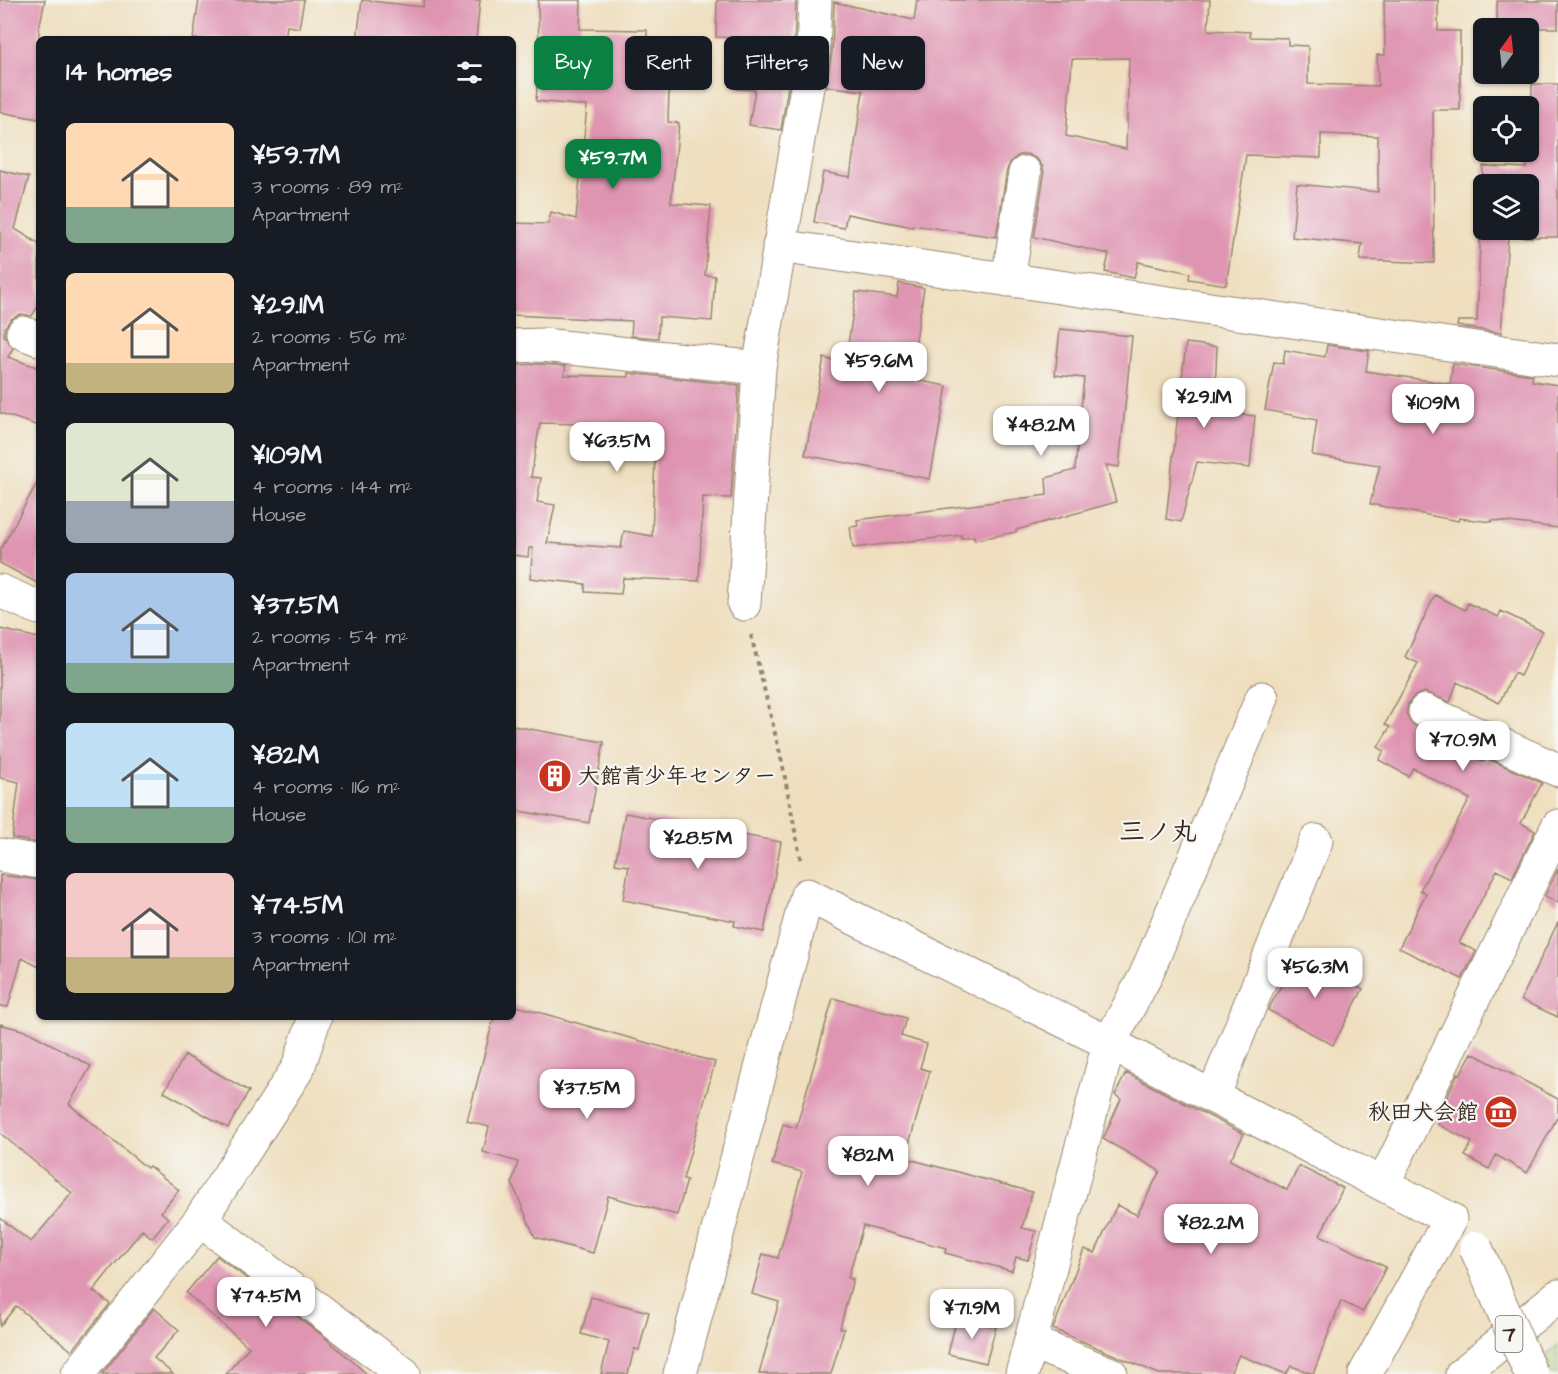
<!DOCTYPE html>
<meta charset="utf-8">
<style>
body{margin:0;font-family:"Architects Daughter","Klee One",sans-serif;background:#242831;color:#f1f3f6;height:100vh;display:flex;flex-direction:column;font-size:22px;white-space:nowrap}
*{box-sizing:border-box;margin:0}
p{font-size:20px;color:#9ea1a6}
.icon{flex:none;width:33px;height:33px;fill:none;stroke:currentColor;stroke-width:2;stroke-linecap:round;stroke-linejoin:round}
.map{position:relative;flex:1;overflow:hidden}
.sheet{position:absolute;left:36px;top:36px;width:480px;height:984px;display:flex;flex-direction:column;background:#171b24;border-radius:9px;box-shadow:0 2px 4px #0004}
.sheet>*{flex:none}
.top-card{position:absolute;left:534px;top:36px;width:570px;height:54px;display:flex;gap:12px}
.needle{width:39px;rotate:15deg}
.tools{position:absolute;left:1473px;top:18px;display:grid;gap:12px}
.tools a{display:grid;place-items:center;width:66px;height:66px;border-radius:9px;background:#171b24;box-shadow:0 2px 4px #0004;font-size:30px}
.price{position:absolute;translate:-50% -51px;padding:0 14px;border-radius:12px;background:#fff;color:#222;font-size:20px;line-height:39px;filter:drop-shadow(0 2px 3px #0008)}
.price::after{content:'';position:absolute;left:50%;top:36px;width:18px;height:14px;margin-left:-9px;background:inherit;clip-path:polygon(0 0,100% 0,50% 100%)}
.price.current{background:#0b8043;color:#fff}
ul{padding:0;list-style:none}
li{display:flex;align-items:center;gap:18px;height:150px;padding:0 30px}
li span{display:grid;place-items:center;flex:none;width:168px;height:120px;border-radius:9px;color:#555}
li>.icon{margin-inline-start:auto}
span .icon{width:72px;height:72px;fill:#fffc;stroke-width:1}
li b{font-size:26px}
h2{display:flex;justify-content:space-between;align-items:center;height:72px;padding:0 30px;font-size:26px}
.pill{padding:0 21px;border-radius:9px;background:#171b24;box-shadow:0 2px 4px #0004;font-size:21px;line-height:54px}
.pill.current{background:#0b8043;color:#fff}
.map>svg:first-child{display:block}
.green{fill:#a3ca74;stroke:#6f7a49;stroke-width:1.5}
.building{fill:#df95b2;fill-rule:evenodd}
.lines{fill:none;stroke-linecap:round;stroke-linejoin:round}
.minor-casing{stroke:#95846e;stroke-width:35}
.trunk-casing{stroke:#95846e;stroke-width:35}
.path{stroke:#95846e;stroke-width:4;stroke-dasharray:4.5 4.5;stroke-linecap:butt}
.minor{stroke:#fff;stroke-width:33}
.trunk{stroke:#fff;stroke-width:33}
.minor-bridge-casing{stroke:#95846e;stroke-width:35;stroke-linecap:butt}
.minor-bridge{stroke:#fff;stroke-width:33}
.labels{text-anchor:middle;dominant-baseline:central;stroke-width:4.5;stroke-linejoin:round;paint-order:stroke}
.shield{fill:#f6f6f2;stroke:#73675e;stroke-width:1.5}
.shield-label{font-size:21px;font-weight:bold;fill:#3b2a1e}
.poi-label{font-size:22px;font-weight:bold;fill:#3b2a1e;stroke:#f6f6f2;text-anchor:start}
.quarter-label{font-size:26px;font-weight:bold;fill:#3b2a1e;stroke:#f6f6f2}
</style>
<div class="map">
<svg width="1558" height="1374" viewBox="0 0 1558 1374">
<rect width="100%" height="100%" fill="#f6f6f2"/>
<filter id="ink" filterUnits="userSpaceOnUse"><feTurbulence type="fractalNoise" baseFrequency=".0167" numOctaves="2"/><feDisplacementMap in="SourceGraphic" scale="12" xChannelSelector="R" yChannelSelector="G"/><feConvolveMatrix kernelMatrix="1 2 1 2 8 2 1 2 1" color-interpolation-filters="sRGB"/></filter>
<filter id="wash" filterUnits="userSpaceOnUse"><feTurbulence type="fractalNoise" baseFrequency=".008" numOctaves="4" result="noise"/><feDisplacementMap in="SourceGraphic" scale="24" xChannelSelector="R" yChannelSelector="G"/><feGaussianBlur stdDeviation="1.35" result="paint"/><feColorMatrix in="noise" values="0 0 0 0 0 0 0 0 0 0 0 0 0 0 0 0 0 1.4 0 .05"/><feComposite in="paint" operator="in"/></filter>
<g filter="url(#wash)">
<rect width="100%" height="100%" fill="#efdfbf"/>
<!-- green -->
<path class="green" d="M1558,1345V1374H1524Z"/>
<g id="blocks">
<!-- building -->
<path class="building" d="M0,0H45L39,29V119L0,112Z
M199,0H304L299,28L287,26L285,39H193Z
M362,0L423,7L424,0H480L476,39H357Z
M538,0H581L580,29L647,30V57L670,58L668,122L679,123L671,203L711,206L705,275L715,276L712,321L659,317L658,338L631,336L632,321L513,315V223L548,224L551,212L576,219L587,106L536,101L539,61Z
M717,0H796L794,50L781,130L749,125L755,90L738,89L741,38L716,37Z
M917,0H1210L1208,30L1250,32V37L1288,38V45L1308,46V84L1378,86L1377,55H1385L1384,0H1438V31H1460V110H1433L1434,263L1360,260L1362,244L1292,237L1297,184L1378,192V136L1321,134V158L1246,155L1226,285L1189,279L1190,273L1138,262L1134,278L1105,272L1109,254L1034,237L1044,175L1043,167L1037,159L1027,154L1019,155L1011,161L1007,170L996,237L913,225V227L847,214L844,228L814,222L823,172L850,177L863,91L826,86L832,53L834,2L914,20ZM1129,58L1126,149L1066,136L1072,59Z
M1497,1H1558V28H1497Z
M1532,84H1558V237H1508L1501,333L1457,326L1458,321H1477L1483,166L1527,168V154H1531ZM1484,184H1528V230H1484Z
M0,170L29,177L15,229L39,244V305L32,316L21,314L11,319L5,327L4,335L13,348L8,357L39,368V426L0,413Z
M899,283L924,288L910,379L947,386L930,479L805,455L824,358L845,364L856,292L897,297Z
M1060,329L1132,336L1119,467L1106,465L1116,502L1016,530V532L975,540L974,536L961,538V535L853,548L850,527L858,526L857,520L1047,495L1046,478L1075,470L1084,378L1055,375Z
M1186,343L1217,347L1214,412L1255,416L1250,468L1197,462L1181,522L1166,519Z
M1327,345L1369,351L1366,371L1450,384L1453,364L1533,375L1532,381L1558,385V528L1492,520V522L1459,518L1458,521L1370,504L1380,465L1312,455L1317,420L1265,410L1274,362L1283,364L1285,350L1325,357Z
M542,364L566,366L564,375L629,377V373L739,385L731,498L703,497L699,581L623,578L621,594L585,592V584L530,578L533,548H529L528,557L513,555V365ZM540,423L618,425L617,456L655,457L652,536L624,531L621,548L547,543L555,505L537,502L541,478L531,477Z
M39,479V584L0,563V551Z
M1435,595L1465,610L1468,603L1498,617L1501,611L1542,631L1520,676L1514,673L1499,703L1457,682L1450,702L1424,692L1414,696L1408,704L1406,714L1410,722L1417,728L1484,762L1486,758L1542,783L1521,823L1535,831L1512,878L1497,870L1459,943L1476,951L1462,979L1399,948L1426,893L1420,890L1470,799L1413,768L1408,776L1379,760L1384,751L1378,747L1390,727L1385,724L1418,663L1405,657Z
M0,629L39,638V843L12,838L19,782L0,778Z
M513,726L604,742L589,823L513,810Z
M625,813L781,842L764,932L734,926L735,921L623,900L629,866L615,864Z
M1558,869V903L1545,896Z
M0,875L39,880V967L22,958L8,1007L0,1006Z
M1558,922V1017L1521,1000Z
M1298,954L1363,989L1333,1045L1268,1010Z
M833,998L906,1018L901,1036L927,1044L920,1068L930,1071L905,1158L1032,1192L1022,1228L1036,1231L1028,1260L1016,1257L1012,1271L945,1253L946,1248L863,1226L848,1278L853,1279L840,1328L844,1329L831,1374H759L779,1302L752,1294L763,1254L778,1258L802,1172L772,1164L783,1124L796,1128Z
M513,1005L715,1062L683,1179L687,1180L677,1215L608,1196L593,1253L535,1237L512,1183L518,1162L483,1152L489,1127L467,1121L494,1017H513Z
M0,1024L29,1032L91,1066L69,1104L147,1168L149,1166L179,1190L161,1212L168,1218L152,1238L142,1230L93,1291L110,1304L72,1351L16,1306L0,1326V1218L31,1242L72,1193L0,1133Z
M1472,1053L1558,1099V1116L1527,1173L1496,1155L1489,1169L1465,1156L1472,1142L1437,1124L1445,1109L1442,1107L1458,1073L1460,1074Z
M185,1055L249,1091L228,1128L164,1092Z
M1126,1073L1244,1134L1230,1160L1287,1190L1299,1166L1343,1188L1320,1235L1386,1267L1363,1312L1341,1301L1313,1374L1291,1366L1286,1374L1239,1355L1230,1374H1159L1053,1329L1084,1249L1095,1253L1117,1205L1137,1215L1160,1171L1103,1139L1121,1099L1115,1095Z
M217,1256L322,1335L367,1374H226L249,1347L186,1293Z
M591,1297L649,1312L639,1350L634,1349L628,1374H601L609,1342L581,1334Z
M154,1308L179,1330L154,1358L173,1374H102Z
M957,1317L996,1327L986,1363L948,1354Z"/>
</g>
</g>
<g filter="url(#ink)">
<use href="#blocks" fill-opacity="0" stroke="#95846e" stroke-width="1.5"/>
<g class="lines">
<!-- minor casing -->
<g class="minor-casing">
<path id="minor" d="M779,246L1558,360
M1008,280L1025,173
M23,333L39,339
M513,346L543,345L759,368
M0,591L39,608
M744,604L759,368L813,52L815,0
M1425,711L1558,770
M0,855L39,862
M1213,1097L1316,841
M1383,1184L1558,826
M200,1220L404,1374
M1030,1342L1111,1374
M78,1374L200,1220L298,1068L315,1017
M680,1374L807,895L1109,1043L1450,1219L1365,1374
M1022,1374L1109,1043L1145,977L1262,698"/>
</g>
<!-- trunk casing -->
<g class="trunk-casing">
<path id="trunk" d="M1462,1374L1558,1296"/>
</g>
<!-- path -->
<path class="path" d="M751,635L782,762L801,862"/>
<!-- minor -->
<use href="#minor" class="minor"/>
<!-- trunk -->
<use href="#trunk" class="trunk"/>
<!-- minor-bridge casing -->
<g class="minor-bridge-casing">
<path id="minor-bridge" d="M1476,1248L1531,1374"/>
</g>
<!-- minor-bridge -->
<use href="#minor-bridge" class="minor-bridge"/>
</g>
</g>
<!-- icons -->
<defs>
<g id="building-disc" transform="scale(1.725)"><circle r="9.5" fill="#c8321e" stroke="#f6f6f2"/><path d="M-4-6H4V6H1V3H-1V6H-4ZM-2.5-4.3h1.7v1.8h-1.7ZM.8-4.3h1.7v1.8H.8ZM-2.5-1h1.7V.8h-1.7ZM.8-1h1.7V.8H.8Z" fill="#fff"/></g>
<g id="museum-disc" transform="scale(1.725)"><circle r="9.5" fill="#c8321e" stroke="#f6f6f2"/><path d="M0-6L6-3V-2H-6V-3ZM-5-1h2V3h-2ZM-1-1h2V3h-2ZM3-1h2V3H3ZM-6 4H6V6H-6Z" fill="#fff"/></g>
</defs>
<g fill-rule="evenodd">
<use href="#building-disc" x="555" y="776"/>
<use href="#museum-disc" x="1501" y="1112"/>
</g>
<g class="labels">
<!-- shield labels -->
<rect class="shield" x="1495.5" y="1316" width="27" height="36" rx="4.5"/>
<g class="shield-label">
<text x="1509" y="1334">7</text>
</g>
<!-- poi labels -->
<g class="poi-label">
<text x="578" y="776">大館青少年センター</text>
<text x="1478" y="1112" text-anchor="end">秋田犬会館</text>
</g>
<!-- quarter labels -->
<g class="quarter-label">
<text x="1158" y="832">三ノ丸</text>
</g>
</g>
</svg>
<div class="tools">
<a><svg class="needle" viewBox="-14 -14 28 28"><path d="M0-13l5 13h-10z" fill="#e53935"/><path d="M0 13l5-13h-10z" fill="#9ea1a6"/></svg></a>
<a><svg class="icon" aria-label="locate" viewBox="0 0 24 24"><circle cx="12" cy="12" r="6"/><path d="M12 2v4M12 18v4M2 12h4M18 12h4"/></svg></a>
<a><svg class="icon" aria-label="layers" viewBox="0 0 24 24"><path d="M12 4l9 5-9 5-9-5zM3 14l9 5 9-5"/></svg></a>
</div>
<b class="price current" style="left:613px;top:190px">¥59.7M</b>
<b class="price" style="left:879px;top:393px">¥59.6M</b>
<b class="price" style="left:1204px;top:429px">¥29.1M</b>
<b class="price" style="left:1433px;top:435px">¥109M</b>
<b class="price" style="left:1041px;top:457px">¥48.2M</b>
<b class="price" style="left:617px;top:473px">¥63.5M</b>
<b class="price" style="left:1463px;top:772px">¥70.9M</b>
<b class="price" style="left:698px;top:870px">¥28.5M</b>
<b class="price" style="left:1315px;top:999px">¥56.3M</b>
<b class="price" style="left:587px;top:1120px">¥37.5M</b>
<b class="price" style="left:868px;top:1187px">¥82M</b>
<b class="price" style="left:1211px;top:1255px">¥82.2M</b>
<b class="price" style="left:266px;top:1328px">¥74.5M</b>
<b class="price" style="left:972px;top:1340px">¥71.9M</b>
<div class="top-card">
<a class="pill current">Buy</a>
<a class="pill">Rent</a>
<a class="pill">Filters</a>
<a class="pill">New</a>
</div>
<section class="sheet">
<h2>14 homes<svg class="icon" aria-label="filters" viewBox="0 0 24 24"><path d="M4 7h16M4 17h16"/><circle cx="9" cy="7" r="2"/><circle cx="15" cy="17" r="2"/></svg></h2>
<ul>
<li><span style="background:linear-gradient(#ffd9b3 70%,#7fa58c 0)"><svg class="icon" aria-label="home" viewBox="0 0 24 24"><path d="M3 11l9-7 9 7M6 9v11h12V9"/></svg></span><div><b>¥59.7M</b><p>3 rooms · 89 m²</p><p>Apartment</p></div></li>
<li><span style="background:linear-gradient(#ffd9b3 75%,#c2b280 0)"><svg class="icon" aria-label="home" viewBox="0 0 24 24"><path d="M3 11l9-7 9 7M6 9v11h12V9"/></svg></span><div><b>¥29.1M</b><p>2 rooms · 56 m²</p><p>Apartment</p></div></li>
<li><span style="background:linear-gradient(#dfe7d0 65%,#9aa5b1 0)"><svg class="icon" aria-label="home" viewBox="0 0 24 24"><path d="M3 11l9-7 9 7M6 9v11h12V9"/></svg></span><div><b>¥109M</b><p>4 rooms · 144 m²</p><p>House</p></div></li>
<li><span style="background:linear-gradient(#a9c7e8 75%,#7fa58c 0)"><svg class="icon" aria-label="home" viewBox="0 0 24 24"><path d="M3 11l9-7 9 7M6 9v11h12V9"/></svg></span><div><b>¥37.5M</b><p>2 rooms · 54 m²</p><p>Apartment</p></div></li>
<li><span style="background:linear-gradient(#bfe0f5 70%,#7fa58c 0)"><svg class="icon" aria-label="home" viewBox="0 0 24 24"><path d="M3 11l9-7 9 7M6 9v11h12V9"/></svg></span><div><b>¥82M</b><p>4 rooms · 116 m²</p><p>House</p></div></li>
<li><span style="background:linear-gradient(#f6c9c9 70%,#c2b280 0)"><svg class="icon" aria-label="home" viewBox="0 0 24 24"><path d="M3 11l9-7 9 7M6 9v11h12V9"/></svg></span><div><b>¥74.5M</b><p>3 rooms · 101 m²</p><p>Apartment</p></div></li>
</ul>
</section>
</div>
